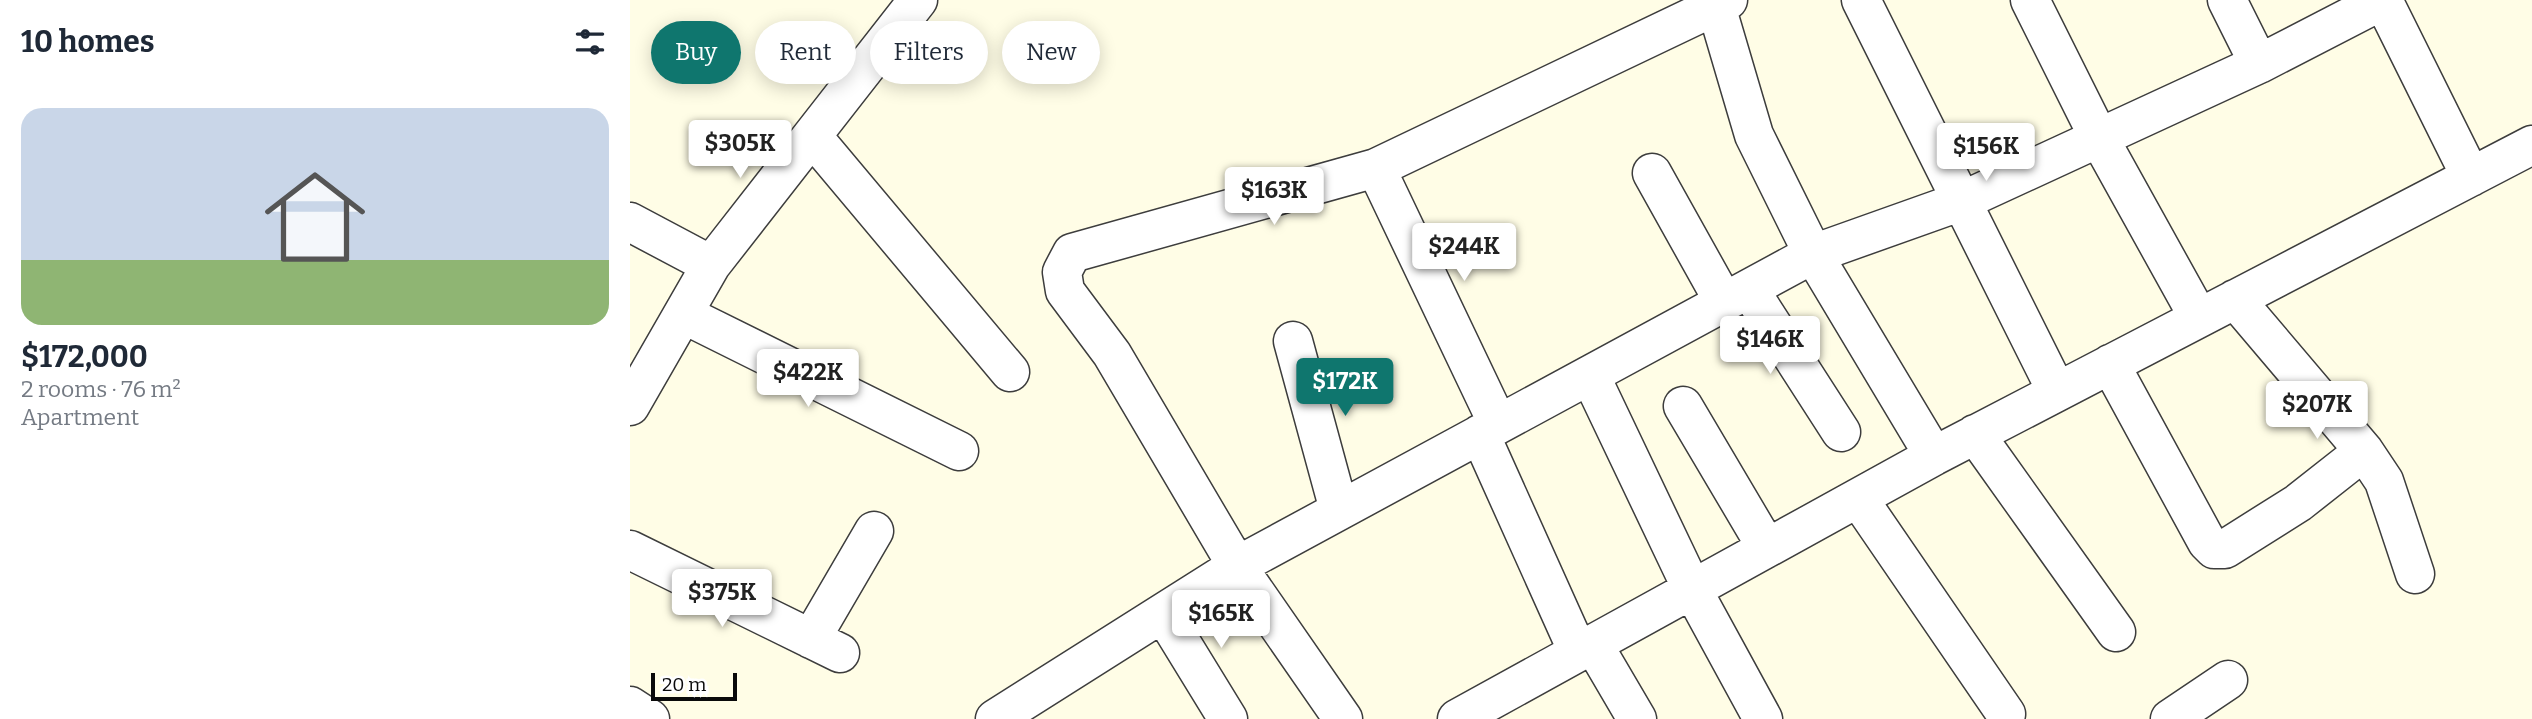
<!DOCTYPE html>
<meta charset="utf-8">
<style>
body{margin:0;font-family:Bitter,serif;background:#f6f6f7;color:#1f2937;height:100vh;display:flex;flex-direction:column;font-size:26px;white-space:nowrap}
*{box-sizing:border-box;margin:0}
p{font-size:23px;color:#747a83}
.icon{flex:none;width:38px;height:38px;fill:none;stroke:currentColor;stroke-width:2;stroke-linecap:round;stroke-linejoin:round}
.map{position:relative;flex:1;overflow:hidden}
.sheet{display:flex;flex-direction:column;background:#fff;width:630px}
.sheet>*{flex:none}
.hud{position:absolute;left:21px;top:21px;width:665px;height:63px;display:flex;gap:14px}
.scale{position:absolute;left:21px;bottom:18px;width:86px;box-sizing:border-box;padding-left:7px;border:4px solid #0a0a0a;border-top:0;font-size:19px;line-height:24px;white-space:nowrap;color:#0a0a0a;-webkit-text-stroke:5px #fff;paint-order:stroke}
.price{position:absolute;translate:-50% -60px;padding:0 16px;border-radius:7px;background:#fff;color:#222;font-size:23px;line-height:46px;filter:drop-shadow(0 2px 4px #0008)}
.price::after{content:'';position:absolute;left:50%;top:42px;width:21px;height:16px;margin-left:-10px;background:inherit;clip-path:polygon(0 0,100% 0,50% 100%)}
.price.on{background:#0f766e;color:#fff}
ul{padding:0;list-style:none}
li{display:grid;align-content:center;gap:14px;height:371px;padding:0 21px}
li span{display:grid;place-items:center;height:217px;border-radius:21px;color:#555}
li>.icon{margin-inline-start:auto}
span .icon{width:126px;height:126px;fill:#fffc;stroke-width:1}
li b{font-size:30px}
h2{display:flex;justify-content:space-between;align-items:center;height:84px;padding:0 21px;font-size:30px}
.chip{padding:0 24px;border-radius:32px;background:#fff;box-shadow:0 4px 18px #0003;font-size:24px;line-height:63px}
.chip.on{background:#0f766e;color:#fff}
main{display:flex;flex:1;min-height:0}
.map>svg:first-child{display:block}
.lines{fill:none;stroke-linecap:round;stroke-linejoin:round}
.minor-casing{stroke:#3d3d3d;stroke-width:41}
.minor{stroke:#fff;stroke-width:38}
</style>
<main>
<section class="sheet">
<h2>10 homes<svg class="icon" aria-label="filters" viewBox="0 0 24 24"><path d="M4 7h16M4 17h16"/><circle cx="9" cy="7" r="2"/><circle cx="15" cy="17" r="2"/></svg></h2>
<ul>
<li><span style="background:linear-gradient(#c9d6e8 70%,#8fb573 0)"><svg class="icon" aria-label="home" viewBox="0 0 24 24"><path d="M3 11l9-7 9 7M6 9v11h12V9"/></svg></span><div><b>$172,000</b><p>2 rooms · 76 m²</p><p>Apartment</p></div></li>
</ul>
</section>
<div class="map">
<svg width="1902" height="719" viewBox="0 0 1902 719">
<rect width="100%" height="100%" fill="#fffde6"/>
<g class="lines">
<!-- minor casing -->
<g class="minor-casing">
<path id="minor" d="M1231,0L1427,392
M1400,0L1468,136L1569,318
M1597,0L1629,64
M1753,0L1841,177
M1086,6L1124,135L1183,254L1304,456
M182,136L380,372
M746,168L868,424
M1022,173L1094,302
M0,222L81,265
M1119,289L1211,432
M1605,299L1734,451L1754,481L1785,574
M53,314L329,451
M663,341L709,510
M1480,364L1577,542L1584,549H1595L1668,503L1734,451
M960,375L1062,589L1133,719
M0,406L81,265L288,0
M1053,406L1137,548
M850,434L948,652
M1345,434L1486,632
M1228,498L1376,714
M0,550L210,653
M533,613L598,719
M181,639L244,531
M963,644L1007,719
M0,706L20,719
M365,719L607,566L1183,254L1332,201L1629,64L1753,0
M713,719L607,566L482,354L435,291L432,272L442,253L746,168L1098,0
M827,719L1304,456L1902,145
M1540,719L1598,680"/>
</g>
<!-- minor -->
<use href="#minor" class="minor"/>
</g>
</svg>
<div class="scale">20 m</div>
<b class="price" style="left:110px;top:180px">$305K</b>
<b class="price" style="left:1356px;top:183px">$156K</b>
<b class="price" style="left:644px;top:227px">$163K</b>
<b class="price" style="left:834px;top:283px">$244K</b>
<b class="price" style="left:1140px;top:376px">$146K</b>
<b class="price" style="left:178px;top:409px">$422K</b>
<b class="price on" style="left:715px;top:418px">$172K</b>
<b class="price" style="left:1687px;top:441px">$207K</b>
<b class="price" style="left:92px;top:629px">$375K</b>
<b class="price" style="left:591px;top:650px">$165K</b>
<div class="hud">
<a class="chip on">Buy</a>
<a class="chip">Rent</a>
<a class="chip">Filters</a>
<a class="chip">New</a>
</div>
</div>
</main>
